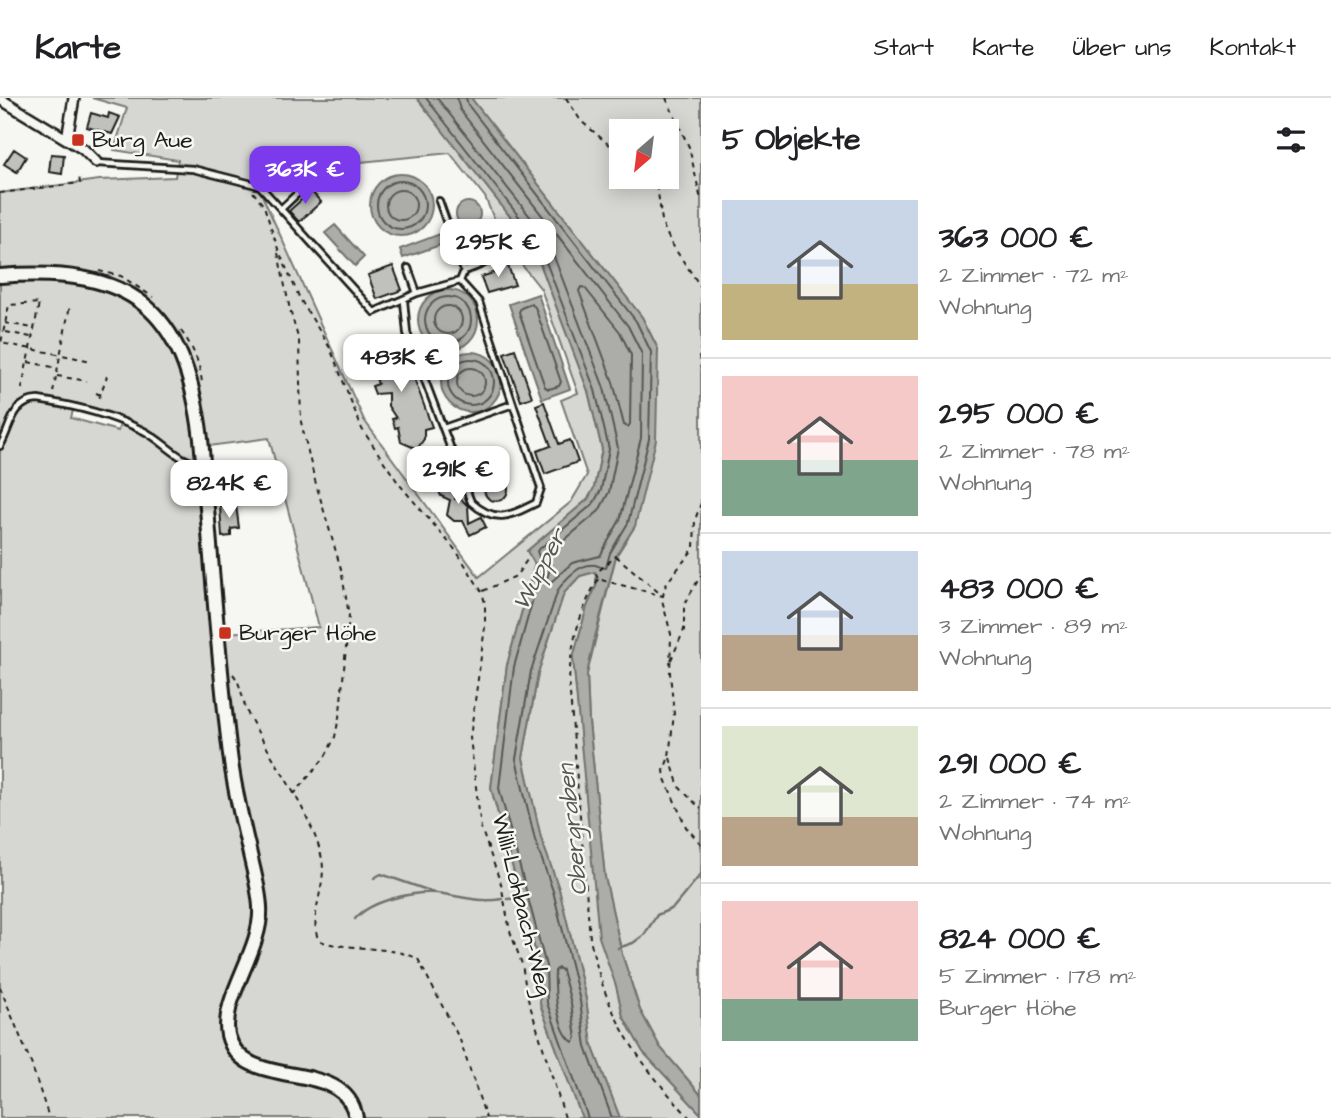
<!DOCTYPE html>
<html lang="de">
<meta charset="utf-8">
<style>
body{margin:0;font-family:"Architects Daughter",sans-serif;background:#f6f6f6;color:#202124;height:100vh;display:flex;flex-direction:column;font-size:26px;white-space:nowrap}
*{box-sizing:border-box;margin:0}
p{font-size:23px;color:#757577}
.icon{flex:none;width:38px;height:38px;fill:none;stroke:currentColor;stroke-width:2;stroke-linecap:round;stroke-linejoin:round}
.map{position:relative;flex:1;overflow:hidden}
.side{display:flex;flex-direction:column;background:#fff;width:630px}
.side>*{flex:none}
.needle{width:46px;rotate:208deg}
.fabs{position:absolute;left:609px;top:21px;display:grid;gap:14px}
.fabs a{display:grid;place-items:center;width:70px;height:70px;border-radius:0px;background:#fff;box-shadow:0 4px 18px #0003;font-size:35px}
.price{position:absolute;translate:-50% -60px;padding:0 16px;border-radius:14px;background:#fff;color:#222;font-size:23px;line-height:46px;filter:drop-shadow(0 2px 4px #0008)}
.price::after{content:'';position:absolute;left:50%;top:42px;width:21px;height:16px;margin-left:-10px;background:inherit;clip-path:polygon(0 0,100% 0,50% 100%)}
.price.active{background:#7c3aed;color:#fff}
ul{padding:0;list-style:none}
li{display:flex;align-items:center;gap:21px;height:175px;padding:0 21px}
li+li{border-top:2px solid #e0e0e0}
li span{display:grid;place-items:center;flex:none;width:196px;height:140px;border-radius:0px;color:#555}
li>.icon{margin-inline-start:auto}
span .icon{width:84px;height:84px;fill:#fffc;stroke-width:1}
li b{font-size:30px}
h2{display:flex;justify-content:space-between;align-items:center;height:84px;padding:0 21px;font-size:30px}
header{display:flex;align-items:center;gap:42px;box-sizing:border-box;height:98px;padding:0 35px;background:#fff;border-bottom:2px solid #e0e0e0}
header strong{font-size:33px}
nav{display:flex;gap:38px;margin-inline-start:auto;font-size:24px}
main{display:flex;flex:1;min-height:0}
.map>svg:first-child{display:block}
.green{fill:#d6d6d2;stroke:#797977;stroke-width:2;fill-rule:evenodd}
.water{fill:#acaca9;stroke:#727271;stroke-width:2}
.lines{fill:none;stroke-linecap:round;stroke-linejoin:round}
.shore{stroke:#565654;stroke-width:2}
.stream{stroke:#727271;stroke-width:2.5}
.building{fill:#c0c0bd;stroke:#1c1c1c;stroke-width:2}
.lane-casing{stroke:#1c1c1c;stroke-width:10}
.street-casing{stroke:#1c1c1c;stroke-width:14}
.secondary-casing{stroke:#1c1c1c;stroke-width:18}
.path{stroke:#1c1c1c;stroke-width:2;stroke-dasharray:5 5;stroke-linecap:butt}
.lane{stroke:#f6f6f2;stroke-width:4.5}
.street{stroke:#f6f6f2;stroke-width:9}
.secondary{stroke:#f6f6f2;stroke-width:12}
.poi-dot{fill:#c8321e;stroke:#f6f6f2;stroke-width:2.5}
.labels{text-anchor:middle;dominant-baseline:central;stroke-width:5;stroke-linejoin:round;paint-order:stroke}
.poi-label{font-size:23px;fill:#1c1c1c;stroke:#f6f6f2;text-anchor:start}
.street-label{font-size:23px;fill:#1c1c1c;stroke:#f6f6f2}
.water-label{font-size:24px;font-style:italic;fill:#565654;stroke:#f6f6f2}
</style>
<header>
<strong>Karte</strong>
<nav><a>Start</a><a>Karte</a><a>Über uns</a><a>Kontakt</a></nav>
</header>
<main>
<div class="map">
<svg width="701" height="1020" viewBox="0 0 701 1020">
<rect width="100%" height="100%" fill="#f6f6f2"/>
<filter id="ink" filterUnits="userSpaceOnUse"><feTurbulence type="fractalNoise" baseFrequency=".0143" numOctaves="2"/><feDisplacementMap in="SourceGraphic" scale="14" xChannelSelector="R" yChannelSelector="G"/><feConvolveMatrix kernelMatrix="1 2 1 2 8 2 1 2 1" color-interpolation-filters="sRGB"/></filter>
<g filter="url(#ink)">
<!-- green -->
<path class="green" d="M92,0H417L523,135L538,160L588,293L602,351L594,390L588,401L527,453L535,466L507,567L491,690L540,870V906L582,1020H0V95L99,82L175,79L178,62L114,52L127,10ZM450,55L485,99L499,133L508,134L522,167L541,191L578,295L561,302L587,377L571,404L479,479L364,322L261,95L281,72ZM75,305L122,318L118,333L71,320ZM269,340L319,529L225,535L208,348Z
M471,0H701V997L660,949L640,912L622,856L605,780L589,624L587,576L616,458L635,428L658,251L642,219ZM621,33H667V79H621Z
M595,474L597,485L587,509L573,560L596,793L623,918L643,954L701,1016V1020H620L592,947L586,901L559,791L541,740L523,660L538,575L564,495L580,478Z"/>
<!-- water -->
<path class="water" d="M417,0H471L642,219L658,251L656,342L635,428L616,458L595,539L587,576L589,624L605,779L622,856L640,912L660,949L701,997V1016L643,954L623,918L616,888L599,839L573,560L587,509L597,486L595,474L580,478L564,495L538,575L523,660L541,740L559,791L586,901L592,947L620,1020H582L540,906V870L491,690L507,567L535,466L527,453L588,401L594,390L602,351L588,293L538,160L523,135Z
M370 107a31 31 0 1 1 62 0a31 31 0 1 1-62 0Z
M456 116a12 12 0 1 1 24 0a12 12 0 1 1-24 0Z
M335,127L364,159L355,168L325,135Z
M466 147a12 12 0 1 1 24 0a12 12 0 1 1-24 0Z
M440,136L443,146L403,160L400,151Z
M418 222a30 30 0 1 1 60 0a30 30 0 1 1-60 0Z
M538,196L570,291L542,301L509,206Z
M441 284a30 30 0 1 1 60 0a30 30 0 1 1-60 0Z"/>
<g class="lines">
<!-- shore -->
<path class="shore" d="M426,0L528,130L543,156L595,292L609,351L601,392L593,406L537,453L542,468L514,569L499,690L546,868L547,905L588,1020
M437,0L535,125L551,151L604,290L618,350L609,394L599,413L549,455L551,467L547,481L551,484L572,465L600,458L620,422L641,340L642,256L628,228L460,12L457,0
M466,0L468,7L636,223L651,254L649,341L628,425L610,455L606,470C602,470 599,468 595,467C580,465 566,480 558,492L531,573L516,661L535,742L553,793L580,903L586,949L612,1020
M377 107a24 24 0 1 1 48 0a24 24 0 1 1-48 0Z
M386 107a15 15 0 1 1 30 0a15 15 0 1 1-30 0Z
M581,189L585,190L620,234L631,257L630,326L628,329L624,327L613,284L579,193Z
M425 222a23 23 0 1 1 46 0a23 23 0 1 1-46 0Z
M531,206L535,209L561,284L559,288L549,291L545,289L519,214L521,210Z
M434 222a14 14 0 1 1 28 0a14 14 0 1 1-28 0Z
M448 284a23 23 0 1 1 46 0a23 23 0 1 1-46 0Z
M457 284a14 14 0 1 1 28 0a14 14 0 1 1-28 0Z
M558,870L562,872L571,905L576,940L573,944C557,933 554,893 555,873Z"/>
<!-- stream -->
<path class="stream" d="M374,780L381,776L433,794
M507,801L524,800
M355,821C370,803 413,793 437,795C460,798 478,805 502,801
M618,850L633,845L644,837L657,817L673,810L701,776"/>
</g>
<!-- building -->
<path class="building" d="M91,15L108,20L109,15L120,19L112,36L87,29Z
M14,51L26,59L17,74L4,66Z
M51,56L64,57L62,76L49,74Z
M311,93L321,104L299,124L289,113Z
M507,165L515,187L487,195L481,179L496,174L494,169Z
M393,168L402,192L377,201L368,177Z
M390,248L392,254L403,250L432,329L424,331V341L417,351L401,344L398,329L395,330L392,321L396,320L388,308V295L375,296L372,288L378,286L368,255Z
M515,251L532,299L521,303L504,255Z
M544,304L559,346L570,342L578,364L545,376L537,353L551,348L536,307Z
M412 365a12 12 0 1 1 24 0a12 12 0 1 1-24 0Z
M448,379L457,385L455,401L462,402L468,408L469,425L481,419L486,429L470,437L463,423H454L447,417L450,402L441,398L437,389L439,381Z
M484 391a12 12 0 1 1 24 0a12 12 0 1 1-24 0Z
M236,407L239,430L231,431V438L222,439L220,408Z"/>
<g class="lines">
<!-- lane casing -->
<g class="lane-casing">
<path id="lane" d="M97,65L193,71L260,88L374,214L417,195L460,183L479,204L541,390L536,405C510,418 495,426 471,404L407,235L404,203
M439,103L464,173L460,183
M282,110L302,91
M408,170L417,195
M464,173C489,164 499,162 503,134
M444,330L513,306
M0,348C11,330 11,303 38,302C72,307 111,317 142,332C162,341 180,366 202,366"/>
</g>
<!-- street casing -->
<g class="street-casing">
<path id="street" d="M0,1L83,51L96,64
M67,41L74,0"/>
</g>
<!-- secondary casing -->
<g class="secondary-casing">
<path id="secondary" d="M0,178C131,168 185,209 201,341C211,448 217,557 231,664C235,693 242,723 249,752C253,771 259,790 260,809C263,851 220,900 228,937C243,997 345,956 356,1020"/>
</g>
<!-- path -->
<path class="path" d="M566,0L581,23L621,57
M666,0L689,49L701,102
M651,79C662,94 658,115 665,132C674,153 690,171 701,190
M253,94L264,108L278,151L300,201L330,250L362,331L399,386L457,454L482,494L485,505V529L470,640L481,730L501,786L510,833L522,866L527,898L565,1020
M0,95L80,85L79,78
M278,155L290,212L299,243L301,324L314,379L341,471L349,517L340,614L335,639L325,659L294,696
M99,173L121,178L153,199
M5,225L33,230
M181,233C193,249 200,265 202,285
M6,234L31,239
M701,248L699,257L701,273
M28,264L57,270
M57,278L87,283
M22,291C27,262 34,234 39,205L9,207L1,245C32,251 62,257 92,263
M53,294L70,207
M96,295L103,298
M99,300L107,278
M701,405L695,422L694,450L666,486L662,502L671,536L670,575L674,616L669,659L664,672L665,681L686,729L701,746
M219,408L233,404
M616,458L663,498L598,481L596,475Z
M598,481C579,515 571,545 569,583L590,840C606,919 637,963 690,1020
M483,493L516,478L527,462
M671,562L684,532V507L701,477
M233,576C242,587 242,603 248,616C270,660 312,714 322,761C327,788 309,815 318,841C330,852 394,847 418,861L460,942L486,1020
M670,660L679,689L701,711
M0,889L31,965L49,1020"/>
<!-- lane -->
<use href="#lane" class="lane"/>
<!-- street -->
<use href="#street" class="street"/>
<!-- secondary -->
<use href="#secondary" class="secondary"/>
</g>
</g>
<!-- markers -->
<g class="poi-dot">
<rect x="71" y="35" width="14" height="14" rx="3.5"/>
<rect x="218" y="528" width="14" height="14" rx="3.5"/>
</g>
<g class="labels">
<!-- poi labels -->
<g class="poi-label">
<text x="92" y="42">Burg Aue</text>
<text x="239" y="535">Burger Höhe</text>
</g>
<!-- street labels -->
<g class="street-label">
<text transform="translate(522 807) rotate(76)">Willi-Lohbach-Weg</text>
</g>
<!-- water labels -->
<g class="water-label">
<text transform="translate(540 472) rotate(-62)">Wupper</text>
<text transform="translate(573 732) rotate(-96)">Obergraben</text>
</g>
</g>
</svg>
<div class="fabs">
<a><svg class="needle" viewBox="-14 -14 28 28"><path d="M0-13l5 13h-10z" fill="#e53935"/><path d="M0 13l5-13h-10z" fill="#757577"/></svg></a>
</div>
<b class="price active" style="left:305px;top:108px">363K €</b>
<b class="price" style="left:498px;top:181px">295K €</b>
<b class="price" style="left:401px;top:296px">483K €</b>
<b class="price" style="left:458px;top:408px">291K €</b>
<b class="price" style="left:229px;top:422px">824K €</b>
</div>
<section class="side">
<h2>5 Objekte<svg class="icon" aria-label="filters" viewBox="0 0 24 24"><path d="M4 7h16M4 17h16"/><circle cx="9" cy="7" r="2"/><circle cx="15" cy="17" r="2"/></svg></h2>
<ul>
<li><span style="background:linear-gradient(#c9d6e8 60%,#c2b280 0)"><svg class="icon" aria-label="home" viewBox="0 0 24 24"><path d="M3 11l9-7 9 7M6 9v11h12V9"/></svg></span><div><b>363 000 €</b><p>2 Zimmer · 72 m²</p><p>Wohnung</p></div></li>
<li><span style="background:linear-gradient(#f6c9c9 60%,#7fa58c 0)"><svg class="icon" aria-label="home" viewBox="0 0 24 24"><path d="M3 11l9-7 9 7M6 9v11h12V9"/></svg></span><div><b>295 000 €</b><p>2 Zimmer · 78 m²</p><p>Wohnung</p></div></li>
<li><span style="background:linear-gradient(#c9d6e8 60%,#b9a48a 0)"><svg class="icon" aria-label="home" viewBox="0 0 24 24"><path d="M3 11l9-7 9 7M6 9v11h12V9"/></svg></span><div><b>483 000 €</b><p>3 Zimmer · 89 m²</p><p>Wohnung</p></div></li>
<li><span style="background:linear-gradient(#dfe7d0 65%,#b9a48a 0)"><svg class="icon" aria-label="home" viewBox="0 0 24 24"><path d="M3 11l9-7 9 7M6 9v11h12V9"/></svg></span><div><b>291 000 €</b><p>2 Zimmer · 74 m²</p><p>Wohnung</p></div></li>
<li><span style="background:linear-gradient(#f6c9c9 70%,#7fa58c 0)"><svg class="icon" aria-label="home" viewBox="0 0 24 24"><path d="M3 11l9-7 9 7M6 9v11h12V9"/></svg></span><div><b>824 000 €</b><p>5 Zimmer · 178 m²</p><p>Burger Höhe</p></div></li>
</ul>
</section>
</main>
